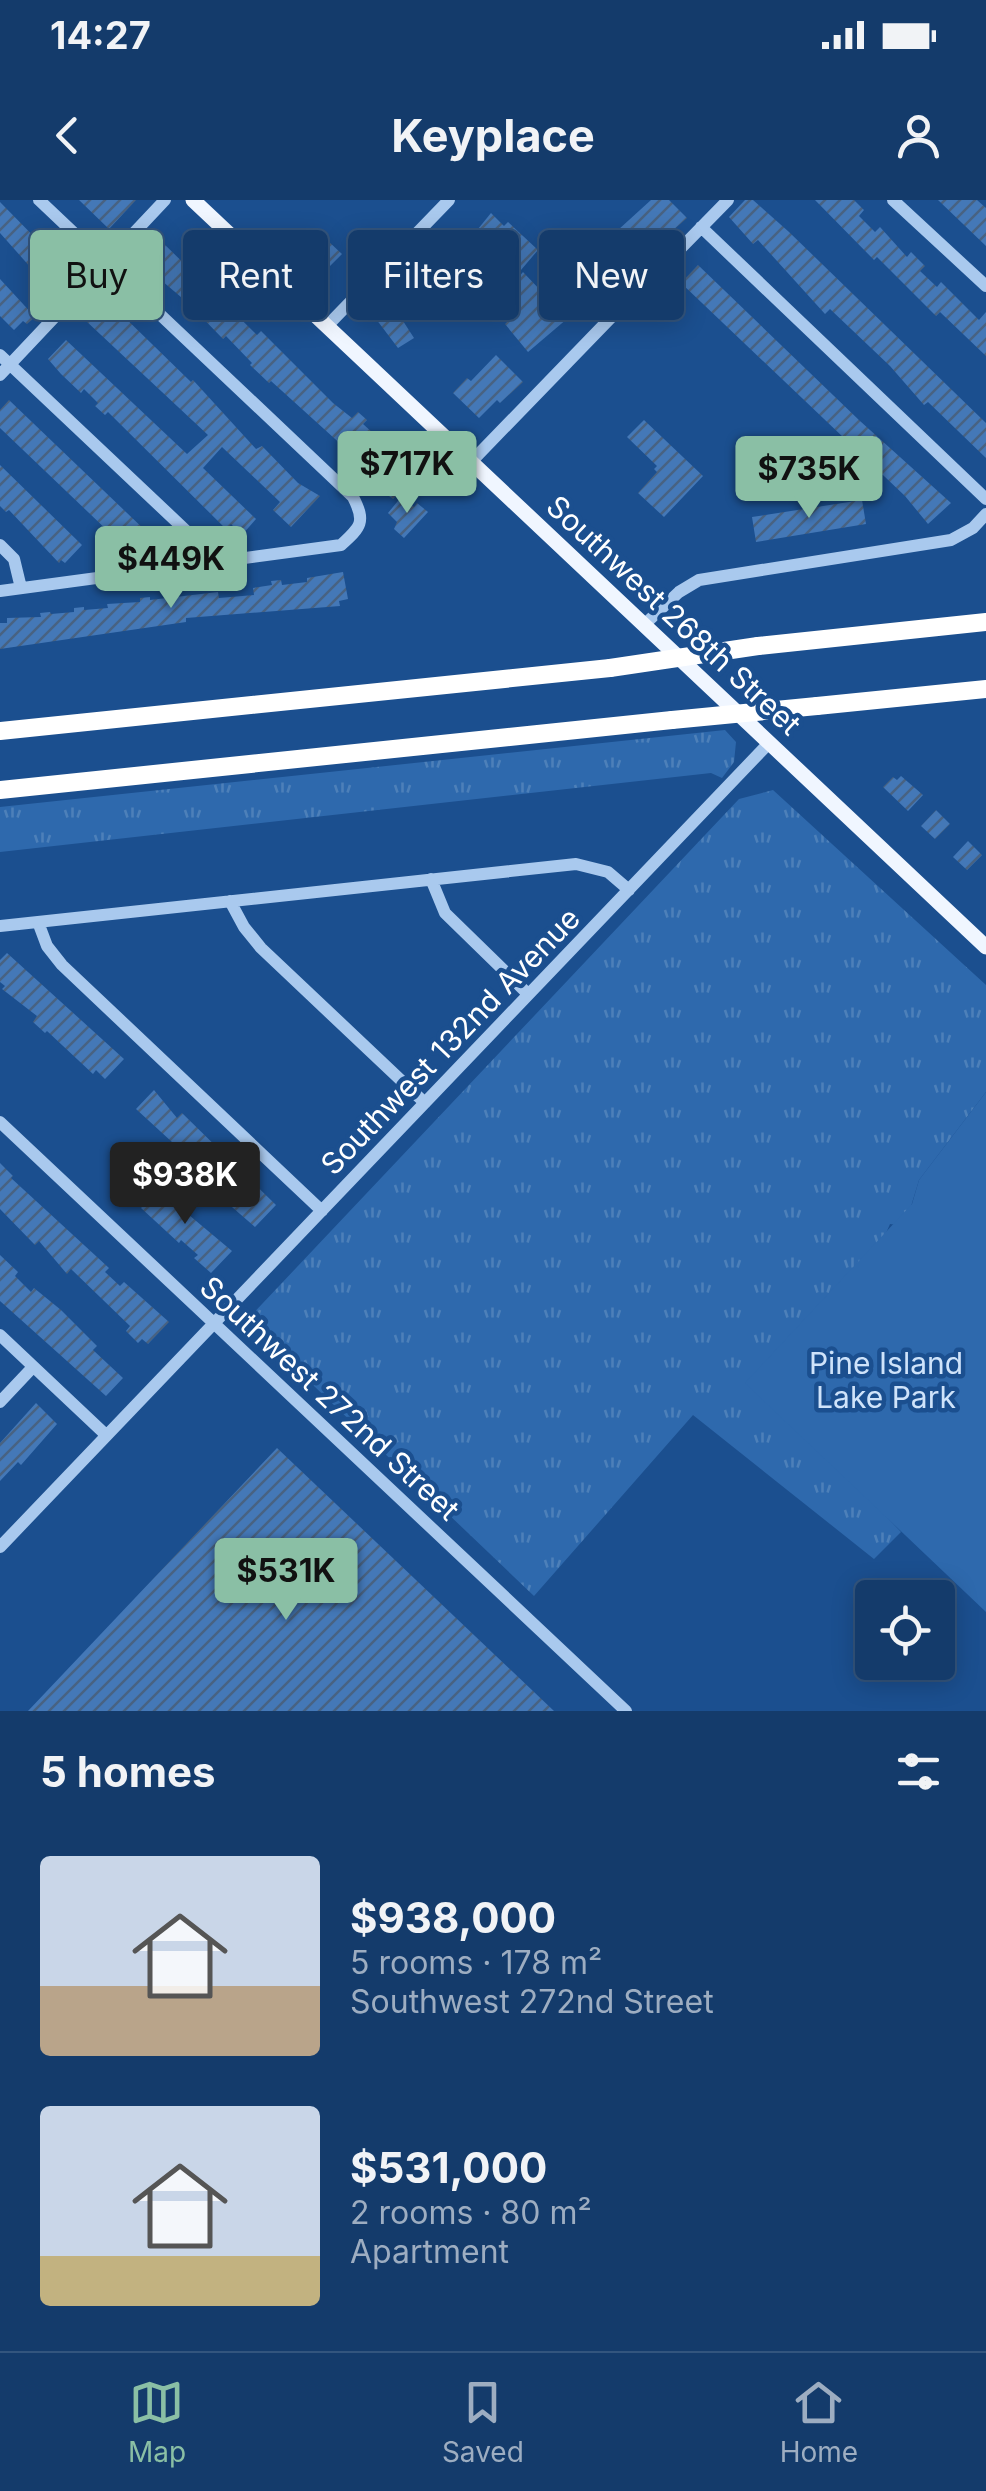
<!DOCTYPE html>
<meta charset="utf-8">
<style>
body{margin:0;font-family:Inter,sans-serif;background:#214673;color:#f1f3f6;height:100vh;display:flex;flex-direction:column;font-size:38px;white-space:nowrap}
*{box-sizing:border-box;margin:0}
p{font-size:32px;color:#9dadc1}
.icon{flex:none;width:55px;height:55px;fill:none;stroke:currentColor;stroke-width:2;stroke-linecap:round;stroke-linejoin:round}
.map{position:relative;height:1511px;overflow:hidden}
.sheet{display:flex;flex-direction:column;background:#143b6b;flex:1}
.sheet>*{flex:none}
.banner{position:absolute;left:30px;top:30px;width:928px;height:90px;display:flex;gap:20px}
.buttons{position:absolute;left:855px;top:1380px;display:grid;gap:20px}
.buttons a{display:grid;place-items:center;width:100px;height:100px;border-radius:10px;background:#143b6b;box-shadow:0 5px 25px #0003,0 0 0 2px #33557e;font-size:50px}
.price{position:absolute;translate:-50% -85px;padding:0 22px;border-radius:10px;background:#8abfa5;color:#111;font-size:32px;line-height:65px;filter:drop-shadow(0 2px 5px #0008)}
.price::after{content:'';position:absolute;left:50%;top:60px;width:30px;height:22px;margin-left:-15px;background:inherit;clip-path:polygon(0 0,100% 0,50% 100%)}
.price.active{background:#222;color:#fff}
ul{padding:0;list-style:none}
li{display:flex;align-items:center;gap:30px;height:250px;padding:0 40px}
li span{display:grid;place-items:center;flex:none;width:280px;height:200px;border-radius:10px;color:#555}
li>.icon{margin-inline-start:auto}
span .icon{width:120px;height:120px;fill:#fffc;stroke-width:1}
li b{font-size:42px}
h2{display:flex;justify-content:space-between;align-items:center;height:120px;padding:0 40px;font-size:42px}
.chip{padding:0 35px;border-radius:10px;background:#143b6b;box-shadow:0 5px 25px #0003,0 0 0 2px #33557e;font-size:35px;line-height:90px}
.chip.active{background:#8abfa5;color:#111}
.status{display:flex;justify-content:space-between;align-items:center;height:70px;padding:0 50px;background:#143b6b;direction:ltr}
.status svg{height:28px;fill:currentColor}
header{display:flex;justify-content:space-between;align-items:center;height:130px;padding:0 40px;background:#143b6b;font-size:45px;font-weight:700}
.menu{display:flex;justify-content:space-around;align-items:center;height:140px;border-top:2px solid #33557e;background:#143b6b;font-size:28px;color:#9dadc1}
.menu a{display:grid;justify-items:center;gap:5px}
.menu .active{color:#8abfa5}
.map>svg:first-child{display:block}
.grass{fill:url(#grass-tufts)}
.park{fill:#2e69ad}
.building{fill:url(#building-hatch)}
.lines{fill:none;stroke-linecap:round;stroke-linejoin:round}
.minor{stroke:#a9c9ee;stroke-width:12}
.major{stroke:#f0f6ff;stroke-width:15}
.highway{stroke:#fff;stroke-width:18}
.highway-bridge{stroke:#fff;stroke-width:18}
.labels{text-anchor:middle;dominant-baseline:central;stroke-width:9;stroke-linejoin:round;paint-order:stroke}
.street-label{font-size:30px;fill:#fff;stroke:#1b4f8f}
.park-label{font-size:30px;fill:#cfe3fa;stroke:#1b4f8f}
</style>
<div class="status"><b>14:27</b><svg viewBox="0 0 49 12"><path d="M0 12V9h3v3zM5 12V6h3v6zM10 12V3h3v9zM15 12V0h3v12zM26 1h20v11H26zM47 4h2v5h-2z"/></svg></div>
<header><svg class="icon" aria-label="back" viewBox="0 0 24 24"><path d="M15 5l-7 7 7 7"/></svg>Keyplace<svg class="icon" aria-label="person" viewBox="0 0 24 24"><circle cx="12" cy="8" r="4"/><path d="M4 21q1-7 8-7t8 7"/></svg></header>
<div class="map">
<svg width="986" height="1511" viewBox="0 0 986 1511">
<defs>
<pattern id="grass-tufts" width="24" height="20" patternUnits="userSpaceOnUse" patternTransform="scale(2.5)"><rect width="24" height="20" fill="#2e69ad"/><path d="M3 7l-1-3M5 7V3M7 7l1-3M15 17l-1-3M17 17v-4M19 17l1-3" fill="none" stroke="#4d80b9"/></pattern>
<pattern id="building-hatch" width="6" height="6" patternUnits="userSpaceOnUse" patternTransform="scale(2.5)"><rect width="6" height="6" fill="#4478b7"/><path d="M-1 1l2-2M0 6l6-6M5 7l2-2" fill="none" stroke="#486282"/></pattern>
</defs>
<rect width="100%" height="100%" fill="#1b4f8f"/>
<!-- grass -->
<path class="grass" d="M725,530L736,542L734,562L722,578L711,573L0,652V607Z
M773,590L986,785V892L919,980L905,1026L890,1024L875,1058L837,1265L901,1332L874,1359L693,1215L534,1396L246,1121L739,599Z"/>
<!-- park -->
<path class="park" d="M986,892V1412L745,1183L912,1004L919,980Z"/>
<!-- building -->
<path class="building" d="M79,0H136L109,29Z
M651,0H669L687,18L631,67L607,40Z
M745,0H753L789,32L986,223V258L928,202L924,205L890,166L830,109L825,114L758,40L753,44L729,17Z
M815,0H854L864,10L859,16L875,32L880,27L907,57L911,52L925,66L920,71L937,87L941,82L979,120L986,112V156L940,112L936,116L877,57L874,60Z
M938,0H977L986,8V46Z
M0,2L52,55L55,54L71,70L56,86L35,66L32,69L0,33Z
M491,13L504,26L508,22L538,50L521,70L494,45L470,71L467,68L454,81L441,68L454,54L451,51L461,41L465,45Z
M314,28L342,54L328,68L309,50L306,52L299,45Z
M160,40L257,135L261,131L333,203L352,218L358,212L367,220L363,224L374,234L372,236L396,260L403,253L411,262L408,265L417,274L393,299L373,284L343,251L345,248L271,181L269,183L250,165L252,163L226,136L223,139L188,103L155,75L157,73L142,60Z
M698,65L860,221L951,303L928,324L905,296L681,83Z
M523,72L542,92L553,80L581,107L528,152L505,124L517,112L502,97Z
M0,79L35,117L27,124L23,121L14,130L0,116Z
M100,104L109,113L116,109L191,182L193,180L256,249L262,246L298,283L320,296L291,327L273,310L280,302L222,247L203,268L256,319L242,335L231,324L226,329L108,212L105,215L95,206L98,203L84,189L81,193L61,174L48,159L66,140L187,254L208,235L85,120Z
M394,107L414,138L398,148L376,119Z
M496,155L523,182L500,203L497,200L479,218L453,193L467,178L471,181Z
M9,200L150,335L132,354L0,228V210Z
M644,220L703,276L664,317L638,293L657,272L654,269L657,266L627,237Z
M0,265L82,345L65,363L61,360L59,363L9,310L6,312L0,306Z
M402,296L414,307L417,303L428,312L404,338L394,329L397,322L388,313Z
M862,300L866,324L756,342L752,317Z
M343,372L348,399L339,401L340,406L186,418V422L0,449V423H7V418L41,417L40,413L50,412L51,414L74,412V408L84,407V410L108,408L107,404L140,402V398L150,397V400L218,392L219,398L254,395L253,388L272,385L271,381L281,380L282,385L307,382V378Z
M901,576L923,595L908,611L883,587L893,577L897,580Z
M936,610L950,624L935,639L921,626Z
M968,641L982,655L967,670L953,657Z
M7,753L124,859L105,879L96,870L93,874L47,831L45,833L33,822L37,816L2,789L5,786L0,782V760Z
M154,890L177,918L182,913L276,1005L255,1027L202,981L198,985L189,976L194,971L169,946L172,942L136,909Z
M0,963L13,976L11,978L109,1068L105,1072L120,1086L124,1082L169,1122L148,1144L142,1139L138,1143L126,1131L130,1126L71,1069L67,1074L39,1041L35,1045L0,1009Z
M168,979L177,988L172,993L181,1001L177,1005L232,1051L211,1073L194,1058L198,1055L181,1040L179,1043L141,1008Z
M0,1055L18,1072L15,1076L31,1092L34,1088L61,1110L97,1146L93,1150L123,1178L106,1196L0,1101Z
M36,1203L57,1224L21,1265L18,1262L0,1281V1243Z
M277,1248L554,1511H28Z"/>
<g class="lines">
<!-- minor -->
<path class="minor" d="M893,0L986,86
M701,27L986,299
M636,94L728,0
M328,125L449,0
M0,155L198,342L208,363
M0,175L165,0
M471,262L625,103
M0,345L14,359L21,388
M0,391L341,345C361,327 366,322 353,297L39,0
M645,424L679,392L699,380L951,340L973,328L986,314
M431,679L445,713L528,794
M230,701L244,727L261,748L425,903
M38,722L47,746L62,765L322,1011
M0,726L576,664L608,672L629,690
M0,922L626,1511
M0,1135L106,1235
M0,1202L33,1167
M0,1347L769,543"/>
<!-- major -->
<path class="major" d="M193,0L986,747"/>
<!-- highway -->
<path class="highway" d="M758,446L986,422
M817,506L986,489
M0,531L610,468
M0,590L672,520"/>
<!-- highway-bridge -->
<path class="highway-bridge" d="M610,468L758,446
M672,520L817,506"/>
</g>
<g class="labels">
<!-- street labels -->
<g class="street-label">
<text transform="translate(674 415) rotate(43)">Southwest 268th Street</text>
<text transform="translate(450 841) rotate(-46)">Southwest 132nd Avenue</text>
<text transform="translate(330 1198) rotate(43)">Southwest 272nd Street</text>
</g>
<!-- park labels -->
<g class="park-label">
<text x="886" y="1163">Pine Island<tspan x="886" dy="34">Lake Park</tspan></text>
</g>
</g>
</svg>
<div class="buttons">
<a><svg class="icon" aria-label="locate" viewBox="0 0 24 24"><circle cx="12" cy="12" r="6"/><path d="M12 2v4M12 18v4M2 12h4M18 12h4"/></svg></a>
</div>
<b class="price" style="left:407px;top:316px">$717K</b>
<b class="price" style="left:809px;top:321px">$735K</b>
<b class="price" style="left:171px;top:411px">$449K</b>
<b class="price active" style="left:185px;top:1027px">$938K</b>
<b class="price" style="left:286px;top:1423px">$531K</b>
<div class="banner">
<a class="chip active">Buy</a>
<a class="chip">Rent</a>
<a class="chip">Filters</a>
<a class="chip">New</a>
</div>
</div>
<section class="sheet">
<h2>5 homes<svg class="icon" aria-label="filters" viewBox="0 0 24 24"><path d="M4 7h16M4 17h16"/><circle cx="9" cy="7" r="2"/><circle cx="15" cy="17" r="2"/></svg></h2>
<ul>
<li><span style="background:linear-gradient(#c9d6e8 65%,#b9a48a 0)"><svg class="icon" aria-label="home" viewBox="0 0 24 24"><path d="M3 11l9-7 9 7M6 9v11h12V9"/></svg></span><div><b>$938,000</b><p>5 rooms · 178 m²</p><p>Southwest 272nd Street</p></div></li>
<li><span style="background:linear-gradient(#c9d6e8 75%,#c2b280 0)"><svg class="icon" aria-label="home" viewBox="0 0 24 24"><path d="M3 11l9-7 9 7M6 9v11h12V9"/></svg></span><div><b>$531,000</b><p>2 rooms · 80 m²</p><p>Apartment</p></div></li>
</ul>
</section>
<nav class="menu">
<a class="active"><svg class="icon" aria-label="map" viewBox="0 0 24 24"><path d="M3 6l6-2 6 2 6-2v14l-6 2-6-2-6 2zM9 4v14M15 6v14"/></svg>Map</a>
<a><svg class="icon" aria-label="saved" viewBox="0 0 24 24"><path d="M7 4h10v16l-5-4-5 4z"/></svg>Saved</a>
<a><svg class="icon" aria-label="home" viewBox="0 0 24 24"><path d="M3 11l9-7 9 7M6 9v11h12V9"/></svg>Home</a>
</nav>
